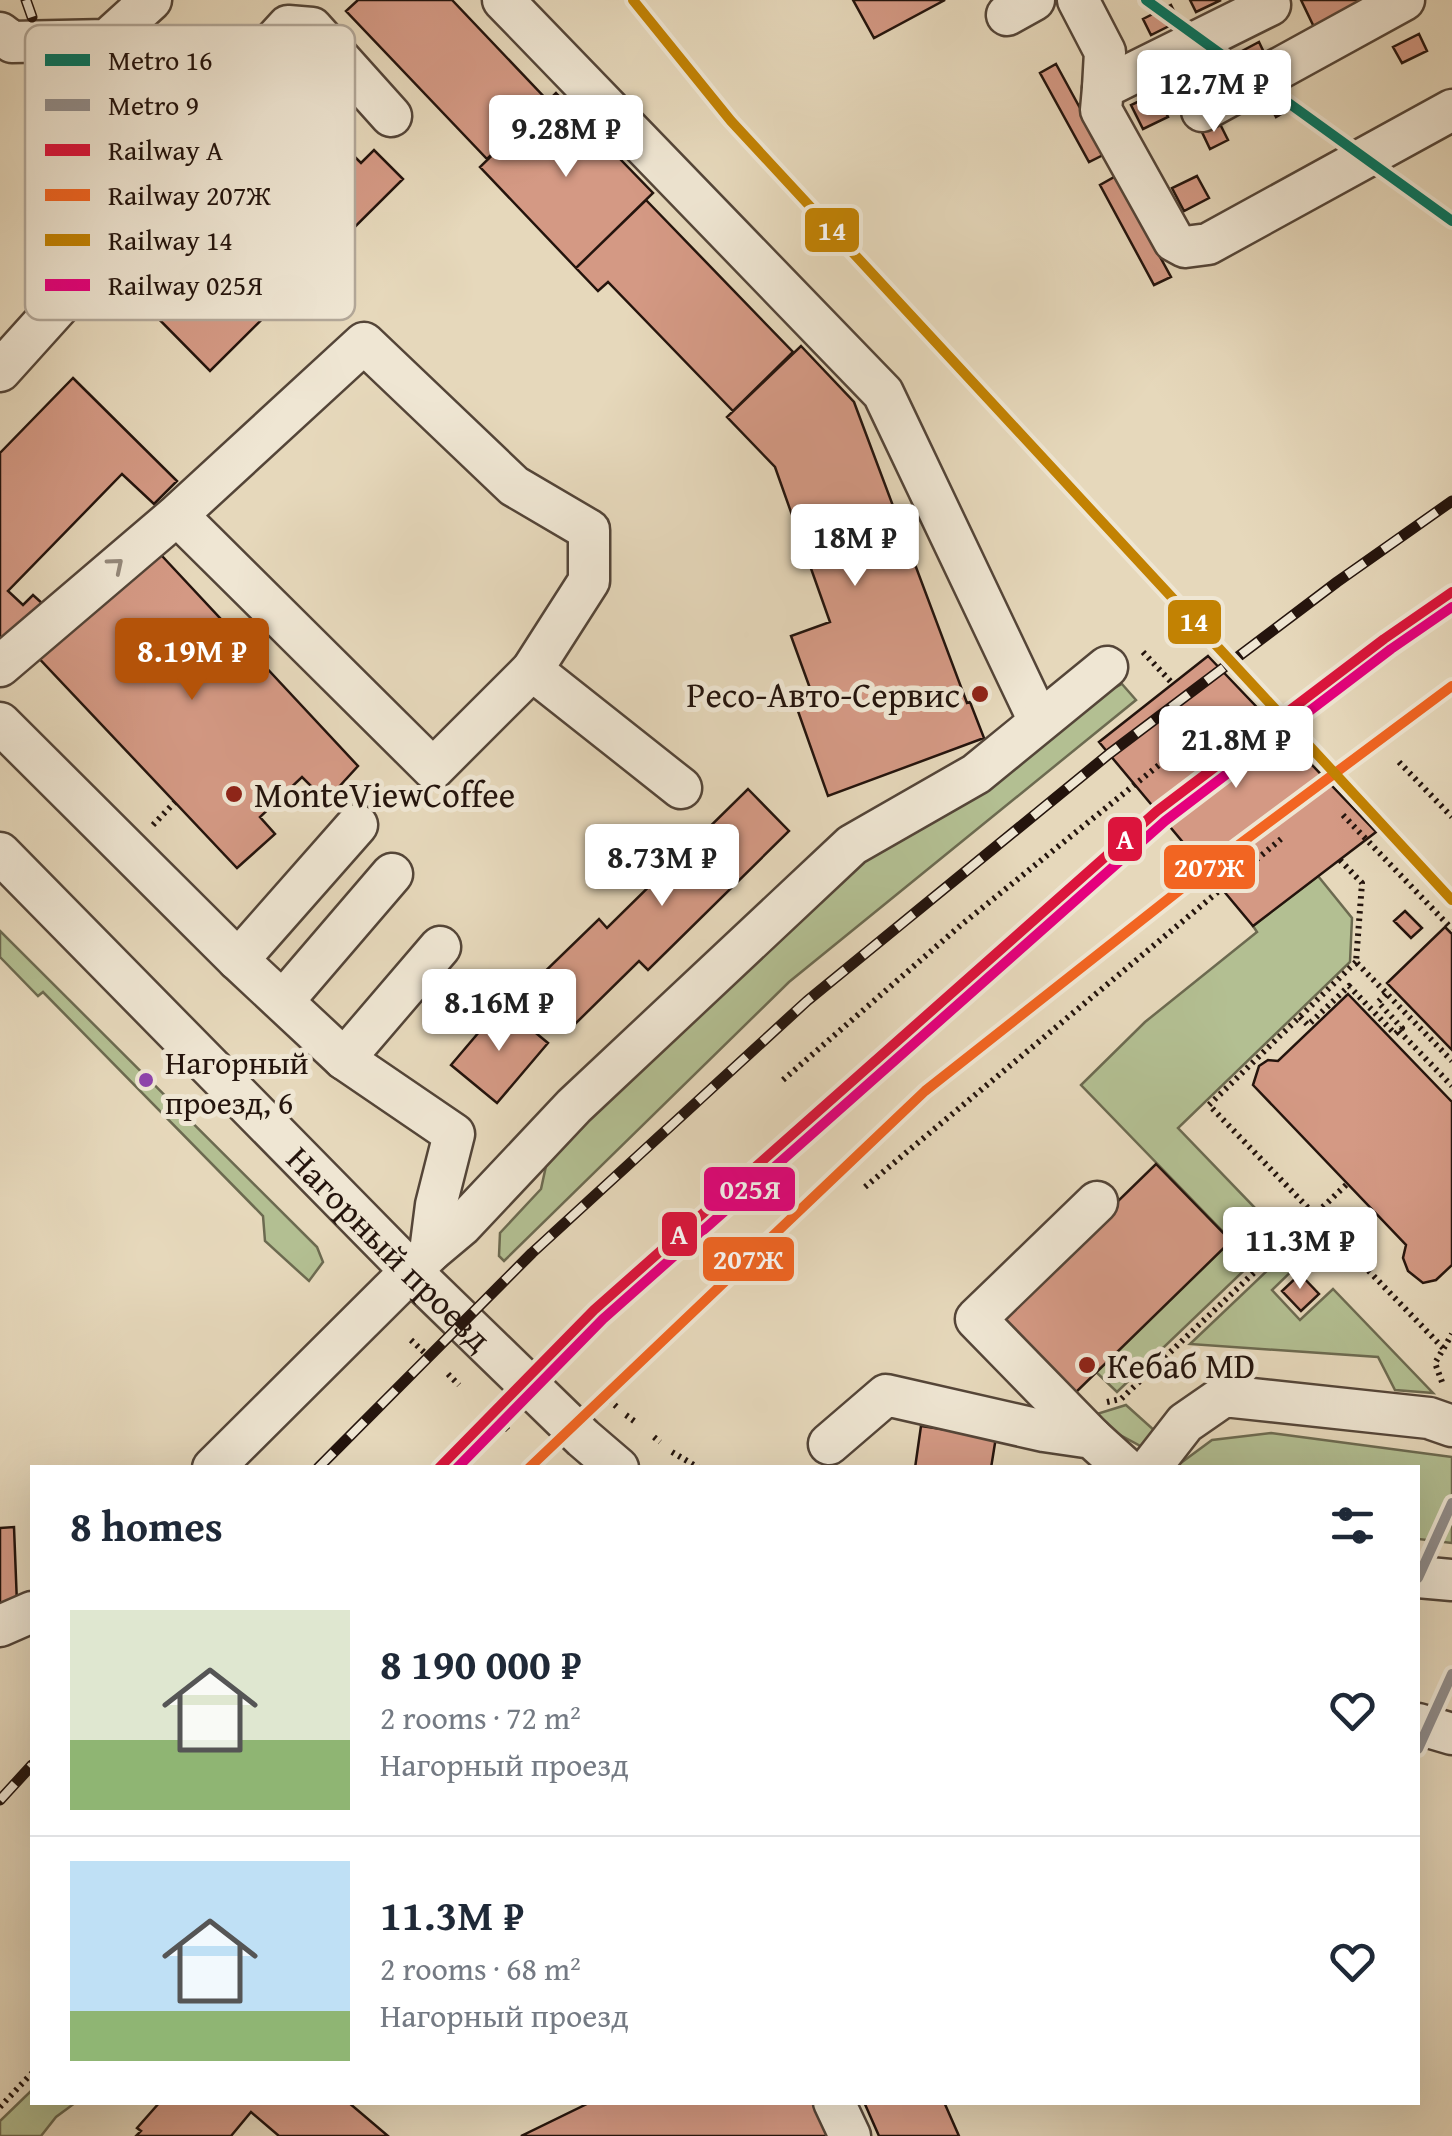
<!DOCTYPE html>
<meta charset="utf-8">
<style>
body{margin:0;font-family:"Gentium Book Plus",serif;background:#f6f6f7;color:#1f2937;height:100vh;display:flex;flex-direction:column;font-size:38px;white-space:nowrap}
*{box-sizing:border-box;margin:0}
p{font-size:32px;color:#747a83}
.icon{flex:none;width:55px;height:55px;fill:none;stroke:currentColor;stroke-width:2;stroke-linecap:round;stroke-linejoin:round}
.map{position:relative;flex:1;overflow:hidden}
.side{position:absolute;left:30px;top:1465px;width:1390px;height:640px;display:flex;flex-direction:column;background:#fff;border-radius:0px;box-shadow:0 10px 40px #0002}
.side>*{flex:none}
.price{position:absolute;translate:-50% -85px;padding:0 22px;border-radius:10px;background:#fff;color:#222;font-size:32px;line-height:65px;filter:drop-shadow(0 2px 5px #0008)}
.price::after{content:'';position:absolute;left:50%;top:60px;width:30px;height:22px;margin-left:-15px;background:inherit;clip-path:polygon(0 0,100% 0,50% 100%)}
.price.current{background:#b45309;color:#fff}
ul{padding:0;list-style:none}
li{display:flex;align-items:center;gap:30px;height:250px;padding:0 40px}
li+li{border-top:2px solid #e0e1e3}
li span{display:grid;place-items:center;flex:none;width:280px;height:200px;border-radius:0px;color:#555}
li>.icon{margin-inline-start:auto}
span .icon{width:120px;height:120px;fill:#fffc;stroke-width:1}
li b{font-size:42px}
h2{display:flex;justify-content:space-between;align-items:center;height:120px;padding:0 40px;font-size:42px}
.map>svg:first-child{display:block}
.green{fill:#b3bf92;stroke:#6c6a50;stroke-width:2.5}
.building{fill:#d49984;stroke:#24140d;stroke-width:2.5}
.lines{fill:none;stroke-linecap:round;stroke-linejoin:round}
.minor-casing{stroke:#544538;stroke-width:45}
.path{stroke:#24140d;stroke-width:6;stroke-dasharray:2.5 5;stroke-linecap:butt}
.minor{stroke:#efe6d3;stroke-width:40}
.rail-casing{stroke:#24140d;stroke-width:11}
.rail{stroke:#efe6d3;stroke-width:8;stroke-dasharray:22;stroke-linecap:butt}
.rail-1-casing{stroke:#efe6d3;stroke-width:18}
.rail-2-casing{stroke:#efe6d3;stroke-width:18}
.rail-3-casing{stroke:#efe6d3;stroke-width:18}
.rail-4-casing{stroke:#efe6d3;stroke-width:18}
.rail-1{stroke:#dc143c;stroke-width:10}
.rail-2{stroke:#f26522;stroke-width:10}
.rail-3{stroke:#c28203;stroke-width:10}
.rail-4{stroke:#e5007d;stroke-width:10}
.metro-1-casing{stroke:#efe6d3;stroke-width:18}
.metro-2-casing{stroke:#efe6d3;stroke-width:18}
.metro-1{stroke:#007763;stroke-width:10}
.metro-2{stroke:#928e8c;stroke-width:10}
.oneway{stroke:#94887a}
.poi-dot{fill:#8f2418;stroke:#efe6d3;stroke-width:4}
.bus-dot{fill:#8e44ad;stroke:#efe6d3;stroke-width:4}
.labels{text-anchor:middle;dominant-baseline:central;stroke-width:10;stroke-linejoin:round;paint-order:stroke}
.bus-label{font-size:32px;fill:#24140d;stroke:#efe6d3;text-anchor:start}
.poi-label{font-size:35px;fill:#24140d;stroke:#efe6d3;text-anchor:start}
.street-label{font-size:35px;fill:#24140d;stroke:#efe6d3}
.key{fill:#efe6d3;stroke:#b2a798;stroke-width:2.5}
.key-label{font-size:28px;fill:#24140d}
.line-badge{stroke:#efe6d3;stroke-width:4}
.badge-label{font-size:28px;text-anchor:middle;font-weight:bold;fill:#fff}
</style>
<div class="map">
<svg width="1452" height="2136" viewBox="0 0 1452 2136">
<rect width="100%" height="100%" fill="#e6d8bb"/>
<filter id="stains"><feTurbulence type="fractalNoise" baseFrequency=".002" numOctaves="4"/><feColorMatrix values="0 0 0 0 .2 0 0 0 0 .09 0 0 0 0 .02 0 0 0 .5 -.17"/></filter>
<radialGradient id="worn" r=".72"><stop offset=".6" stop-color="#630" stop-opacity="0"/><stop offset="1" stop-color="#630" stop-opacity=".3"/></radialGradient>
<!-- green -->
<path class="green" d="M1122,684L1136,700L789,982L504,1261L499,1256L500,1233L541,1189L548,1157L859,860L1089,701Z
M1318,876L1352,918L1350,962L1178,1128L1281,1235L1117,1392L1096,1372L1231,1240L1081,1085L1145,1022L1257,932L1253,926Z
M0,931L317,1247L323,1262L309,1281L265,1241L263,1216L43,992L38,996L0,957Z
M1292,1247L1304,1259L1272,1290L1300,1320L1333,1289L1433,1393L1395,1390L1378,1357L1190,1344Z
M1126,1405L1155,1431L1146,1449L1087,1417Z
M1271,1433L1452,1457V1543L1418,1539V1468H1174L1212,1440Z
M32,2090V2102L75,2103L56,2117L41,2136H0V2121Z"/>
<!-- building -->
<path class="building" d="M358,0H452L548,101L487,159L346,11Z
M853,0H945L874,38Z
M1190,0H1221L1196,12Z
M1301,0H1368L1314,27Z
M1171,5L1179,21L1151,35L1143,19Z
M142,20L197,78L175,100L118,40Z
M1419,34L1427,51L1402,63L1393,47Z
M1259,42L1268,61L1251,70L1242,51Z
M1056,64L1105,154L1089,162L1040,73Z
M1203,70L1212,89L1195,97L1186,78Z
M319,82L331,94L310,113L361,163L374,150L403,179L210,371L140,300L233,207L223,198L238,183L218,164L291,93L300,101Z
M1283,90L1292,108L1276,117L1266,98Z
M556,93L653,193L576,268L480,167Z
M1156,93L1168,117L1143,129L1131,105Z
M1219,122L1228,140L1210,149L1201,130Z
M1116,176L1171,277L1154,285L1100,185Z
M1197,176L1209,198L1184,211L1172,188Z
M646,200L793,352L733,411L608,282L598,291L576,268Z
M801,346L854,402L967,703L970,702L984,738L828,796L793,697L811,691L791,636L830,622L775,467L727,417Z
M73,378L177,481L154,504L122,474L8,591L23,605L33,595L43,604L0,647V453Z
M149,542L358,766L326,801L302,777L260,817L275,834L237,868L33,652Z
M1208,656L1376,832L1253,926L1099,742Z
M748,789L789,831L648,970L639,961L573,1026L532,984L599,919L607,928Z
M1405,911L1422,928L1411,938L1394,921Z
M1445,927L1452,934V1050L1387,983Z
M1348,994L1452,1102V1265L1436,1280L1423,1283L1408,1271L1403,1258L1406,1245L1253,1085L1259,1066L1268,1060L1278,1061Z
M502,1005L548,1043L497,1103L451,1065Z
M1156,1164L1231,1241L1069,1399L994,1322Z
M1300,1274L1319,1294L1301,1311L1282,1291Z
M921,1426L996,1437L991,1468H915Z
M14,1527L17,1604L0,1605V1528Z
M160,2102H348L388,2136H279L251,2112L231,2136H136L141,2131L137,2128Z
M591,2102H828L844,2136H521Z
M864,2102H944L959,2136H879Z"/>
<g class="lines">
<!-- minor casing -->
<g class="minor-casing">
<g id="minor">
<path d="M503,0L883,393L1039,721"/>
<path d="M1078,0L1105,52L1103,88"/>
<path d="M1270,5L1103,88L1101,110L1174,241L1185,247L1208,244L1452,110"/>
<path d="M1007,15L1034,0"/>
<path d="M0,33L12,42L107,40L151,0"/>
<path d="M1202,111L1404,0"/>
<path d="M0,371L166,187L180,144L288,26L312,28L391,116"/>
<path d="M0,666L177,515L364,343L514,486L589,530V581L532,670L433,769L177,515"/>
<path d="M532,670L681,788"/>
<path d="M0,723L238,960L344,1059L454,1134L436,1205L430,1252"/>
<path id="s1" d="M0,853L411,1271L583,1438L618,1468"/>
<path d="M238,960L357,825"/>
<path d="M283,1001L392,874"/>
<path d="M344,1059L440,947"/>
<path d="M1092,1438L976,1319L1097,1202"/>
<path d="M829,1444L886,1395L1044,1431L1092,1438L1125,1468"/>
<path d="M213,1468L430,1252L461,1226L574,1106L852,845L976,774L1107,667"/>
<path d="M1150,1468L1185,1423L1224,1396L1429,1418L1452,1426"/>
<path d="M1418,1577L1452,1580"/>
<path d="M0,1626L32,1612"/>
<path d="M1418,1724L1452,1734"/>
<path d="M834,2102L850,2136"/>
</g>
</g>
<!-- path -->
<path class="path" d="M1143,652L1173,684
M1399,762L1452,817
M1343,815L1452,929
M153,825L175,802
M1340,860L1362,883L1356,962L1452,1061
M1356,962L1209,1105L1444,1349
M1300,1017L1308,1025L1349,986L1395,1034L1402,1028L1378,1002L1387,993
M1399,1031L1452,1086
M783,1080L961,925L1201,731
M865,1187L1281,839
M411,1340L426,1354
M559,1356L567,1363
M448,1374L459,1385
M1442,1382L1435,1363L1452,1334
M609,1400L617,1407
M1107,1402L1121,1399L1347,1184
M626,1415L634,1421
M496,1418L508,1430
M654,1437L660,1442
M672,1452L699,1468
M0,2107L32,2073"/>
<!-- minor -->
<use href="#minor" class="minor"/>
<!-- rail casing -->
<g class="rail-casing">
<path id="rail" d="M26,0L32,17
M318,1468L532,1253L807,1001L1109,754L1337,582L1452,501
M0,1800L32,1765"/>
</g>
<!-- rail -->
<use href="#rail" class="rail"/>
<!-- rail-1 casing -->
<g class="rail-1-casing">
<path id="rail-1" d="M439,1468L594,1310L1157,811L1384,639L1452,592"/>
</g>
<!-- rail-2 casing -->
<g class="rail-2-casing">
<path id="rail-2" d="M529,1468L925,1091L1205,870L1452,686"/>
</g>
<!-- rail-3 casing -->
<g class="rail-3-casing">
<path id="rail-3" d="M633,0L731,121L1452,900"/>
</g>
<!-- rail-4 casing -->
<g class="rail-4-casing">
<path id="rail-4" d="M457,1468L603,1319L1165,821L1391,649L1452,607"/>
</g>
<!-- rail-1 -->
<use href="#rail-1" class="rail-1"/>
<!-- rail-2 -->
<use href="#rail-2" class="rail-2"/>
<!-- rail-3 -->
<use href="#rail-3" class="rail-3"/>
<!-- rail-4 -->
<use href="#rail-4" class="rail-4"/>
<!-- metro-1 casing -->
<g class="metro-1-casing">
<path id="metro-1" d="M1146,0L1452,221"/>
</g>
<!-- metro-2 casing -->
<g class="metro-2-casing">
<path id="metro-2" d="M1418,1578L1452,1503
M1418,1749L1452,1674"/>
</g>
<!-- metro-1 -->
<use href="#metro-1" class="metro-1"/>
<!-- metro-2 -->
<use href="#metro-2" class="metro-2"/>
</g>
<!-- one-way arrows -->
<defs><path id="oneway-chevron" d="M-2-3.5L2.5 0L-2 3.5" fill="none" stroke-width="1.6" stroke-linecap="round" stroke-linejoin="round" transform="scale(2.5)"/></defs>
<use class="oneway" href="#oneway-chevron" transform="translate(116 565) rotate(-40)"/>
<!-- markers -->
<g class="poi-dot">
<circle cx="980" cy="694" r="10"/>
<circle cx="234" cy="794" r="10"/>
<circle cx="1087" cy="1365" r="10"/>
</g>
<circle class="bus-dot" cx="146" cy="1080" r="9"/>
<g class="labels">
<!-- bus labels -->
<g class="bus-label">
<text x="165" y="1062">Нагорный<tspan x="165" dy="40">проезд, 6</tspan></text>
</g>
<!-- poi labels -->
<g class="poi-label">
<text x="960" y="694" text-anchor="end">Ресо-Авто-Сервис</text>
<text x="254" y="794">MonteViewCoffee</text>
<text x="1107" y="1365">Кебаб MD</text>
</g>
<!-- street labels -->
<g class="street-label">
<text stroke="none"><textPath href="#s1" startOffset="555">Нагорный проезд</textPath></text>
</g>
</g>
<!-- legend -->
<rect x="25" y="25" width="330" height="295" rx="15" class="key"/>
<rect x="45" y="54" width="45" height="12" fill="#007763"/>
<rect x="45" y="99" width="45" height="12" fill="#928e8c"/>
<rect x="45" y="144" width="45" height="12" fill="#dc143c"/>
<rect x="45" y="189" width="45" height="12" fill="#f26522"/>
<rect x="45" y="234" width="45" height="12" fill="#c28203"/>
<rect x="45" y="279" width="45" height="12" fill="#e5007d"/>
<g class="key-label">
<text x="108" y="70">Metro 16</text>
<text x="108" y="115">Metro 9</text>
<text x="108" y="160">Railway A</text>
<text x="108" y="205">Railway 207Ж</text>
<text x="108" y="250">Railway 14</text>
<text x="108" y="295">Railway 025Я</text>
</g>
<g class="line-badge">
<rect x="803" y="206" width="58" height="48" rx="10" fill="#c28203"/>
<rect x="1166" y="598" width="57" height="48" rx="10" fill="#c28203"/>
<rect x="1106" y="815" width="38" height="48" rx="10" fill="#dc143c"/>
<rect x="1162" y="843" width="95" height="48" rx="10" fill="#f26522"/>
<rect x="702" y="1165" width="95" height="48" rx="10" fill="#e5007d"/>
<rect x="660" y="1210" width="39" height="48" rx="10" fill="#dc143c"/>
<rect x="701" y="1235" width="95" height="48" rx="10" fill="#f26522"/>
</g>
<g class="badge-label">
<text x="832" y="240">14</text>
<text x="1194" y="631">14</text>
<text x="1125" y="849">A</text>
<text x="1209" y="877">207Ж</text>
<text x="750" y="1199">025Я</text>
<text x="679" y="1244">A</text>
<text x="748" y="1269">207Ж</text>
</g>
<rect width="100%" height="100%" filter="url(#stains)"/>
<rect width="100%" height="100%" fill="url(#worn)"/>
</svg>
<b class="price" style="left:1214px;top:135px">12.7M ₽</b>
<b class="price" style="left:566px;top:180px">9.28M ₽</b>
<b class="price" style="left:855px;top:589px">18M ₽</b>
<b class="price current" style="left:192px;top:703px">8.19M ₽</b>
<b class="price" style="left:1236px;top:791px">21.8M ₽</b>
<b class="price" style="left:662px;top:909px">8.73M ₽</b>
<b class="price" style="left:499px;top:1054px">8.16M ₽</b>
<b class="price" style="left:1300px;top:1292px">11.3M ₽</b>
<section class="side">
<h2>8 homes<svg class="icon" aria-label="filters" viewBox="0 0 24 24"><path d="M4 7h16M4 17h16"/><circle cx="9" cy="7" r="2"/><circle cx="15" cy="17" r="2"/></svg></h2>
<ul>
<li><span style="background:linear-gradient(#dfe7d0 65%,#8fb573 0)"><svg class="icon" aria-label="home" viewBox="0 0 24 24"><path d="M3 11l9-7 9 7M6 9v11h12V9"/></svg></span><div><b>8 190 000 ₽</b><p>2 rooms · 72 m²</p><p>Нагорный проезд</p></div><svg class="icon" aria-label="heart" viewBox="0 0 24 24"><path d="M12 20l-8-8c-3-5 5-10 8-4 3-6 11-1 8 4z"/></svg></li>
<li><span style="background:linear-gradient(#bfe0f5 75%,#8fb573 0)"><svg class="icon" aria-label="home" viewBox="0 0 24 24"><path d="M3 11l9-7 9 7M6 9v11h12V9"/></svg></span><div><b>11.3M ₽</b><p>2 rooms · 68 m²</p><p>Нагорный проезд</p></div><svg class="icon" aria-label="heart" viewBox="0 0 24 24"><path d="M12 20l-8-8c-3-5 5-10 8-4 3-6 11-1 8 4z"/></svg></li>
</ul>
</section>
</div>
